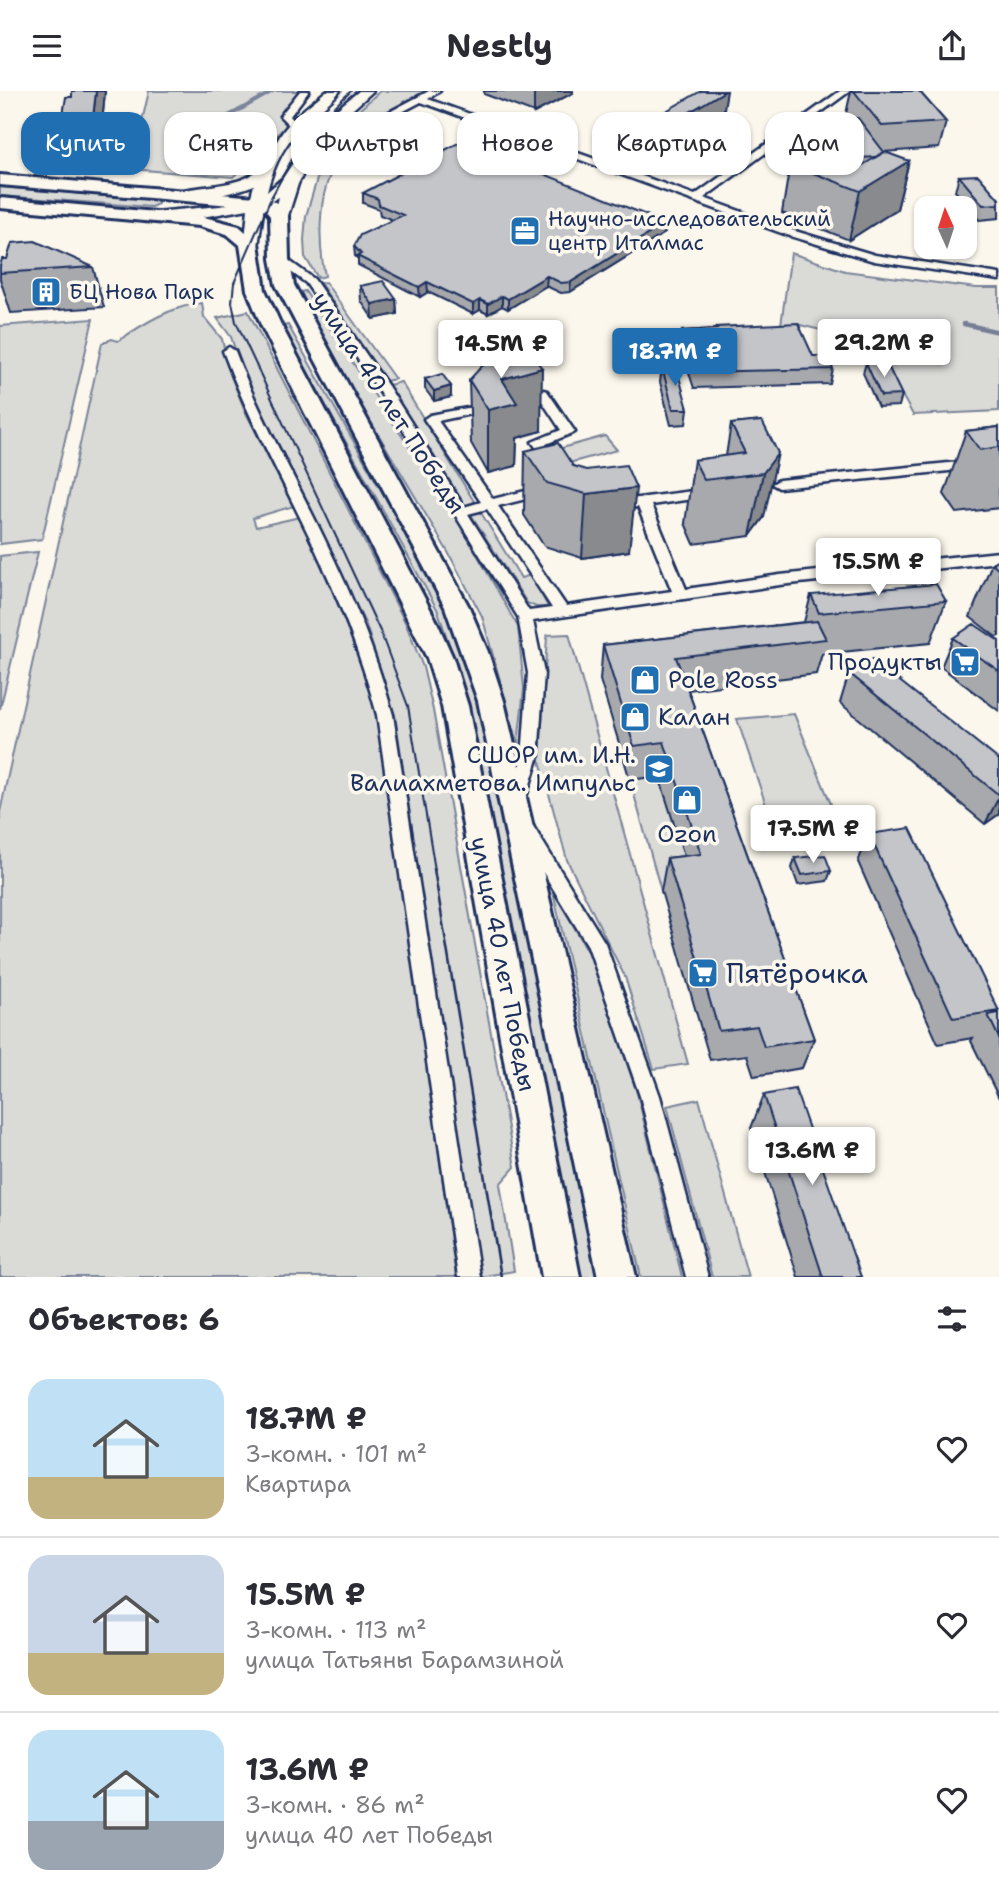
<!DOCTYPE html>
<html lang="ru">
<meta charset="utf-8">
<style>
body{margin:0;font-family:"Shantell Sans",sans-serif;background:#f7f7f7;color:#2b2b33;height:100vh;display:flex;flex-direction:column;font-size:26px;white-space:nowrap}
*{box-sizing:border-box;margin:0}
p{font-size:23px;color:#7c7c81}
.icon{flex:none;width:38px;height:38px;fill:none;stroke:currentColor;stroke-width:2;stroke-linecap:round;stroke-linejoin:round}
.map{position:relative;height:1186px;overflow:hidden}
.drawer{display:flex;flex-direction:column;background:#fff;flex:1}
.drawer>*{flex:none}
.banner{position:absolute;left:21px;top:21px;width:957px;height:63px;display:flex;gap:14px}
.needle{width:46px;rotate:357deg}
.controls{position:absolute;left:914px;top:105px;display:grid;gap:14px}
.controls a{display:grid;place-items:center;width:63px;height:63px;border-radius:14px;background:#fff;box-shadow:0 2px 5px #0004;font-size:35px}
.price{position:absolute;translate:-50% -60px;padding:0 16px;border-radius:7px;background:#fff;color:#222;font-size:23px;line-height:46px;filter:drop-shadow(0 2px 4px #0008)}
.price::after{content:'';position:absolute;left:50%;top:42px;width:21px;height:16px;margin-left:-10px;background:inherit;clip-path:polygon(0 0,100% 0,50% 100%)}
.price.selected{background:#1f6fb2;color:#fff}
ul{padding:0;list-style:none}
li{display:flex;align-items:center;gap:21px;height:175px;padding:0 28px}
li+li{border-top:2px solid #e1e1e2}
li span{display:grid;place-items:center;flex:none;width:196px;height:140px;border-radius:21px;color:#555}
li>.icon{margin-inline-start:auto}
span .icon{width:84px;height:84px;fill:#fffc;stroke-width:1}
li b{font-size:30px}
h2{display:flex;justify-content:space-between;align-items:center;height:84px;padding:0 28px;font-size:30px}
.tag{padding:0 24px;border-radius:21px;background:#fff;box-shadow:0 2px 5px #0004;font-size:24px;line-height:63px}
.tag.selected{background:#1f6fb2;color:#fff}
header{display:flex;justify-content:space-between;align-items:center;height:91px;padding:0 28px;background:#fff;font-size:32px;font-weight:700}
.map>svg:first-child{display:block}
.green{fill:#dadad7;stroke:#7a849a;stroke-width:2}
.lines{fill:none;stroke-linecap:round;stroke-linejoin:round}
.stream{stroke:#747e96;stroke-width:4.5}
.street-casing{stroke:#1b2f5e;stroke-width:5}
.secondary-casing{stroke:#1b2f5e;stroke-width:5}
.primary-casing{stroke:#1b2f5e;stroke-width:6}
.street{fill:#fbf7ec;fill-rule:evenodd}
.secondary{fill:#fbf7ec;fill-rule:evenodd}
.primary{fill:#fbf7ec;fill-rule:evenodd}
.tram-far1{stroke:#1b2f5e;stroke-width:2}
.tram{stroke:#1b2f5e;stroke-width:2.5}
.wall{fill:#a8a9ad;stroke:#1b2f5e;stroke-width:2}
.shaded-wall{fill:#888a8d;stroke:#1b2f5e;stroke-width:2}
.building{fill:#c3c5c9;stroke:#1b2f5e;stroke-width:2}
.labels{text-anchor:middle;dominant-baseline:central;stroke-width:7;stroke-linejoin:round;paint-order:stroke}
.far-poi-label{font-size:21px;fill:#1b2f5e;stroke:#fbf7ec;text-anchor:start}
.street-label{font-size:24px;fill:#1b2f5e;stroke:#fbf7ec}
.poi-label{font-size:24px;fill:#1b2f5e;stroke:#fbf7ec;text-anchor:end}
.near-poi-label{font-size:28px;fill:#1b2f5e;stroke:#fbf7ec;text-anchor:start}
</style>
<header><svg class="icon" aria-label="menu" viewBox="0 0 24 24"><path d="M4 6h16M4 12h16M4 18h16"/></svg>Nestly<svg class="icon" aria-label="share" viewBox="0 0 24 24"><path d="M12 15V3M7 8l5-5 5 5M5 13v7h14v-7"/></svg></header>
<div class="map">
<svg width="999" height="1186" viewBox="0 0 999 1186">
<rect width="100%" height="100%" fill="#fbf7ec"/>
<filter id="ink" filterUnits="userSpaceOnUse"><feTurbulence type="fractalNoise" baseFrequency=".0143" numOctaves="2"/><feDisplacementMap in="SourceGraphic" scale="14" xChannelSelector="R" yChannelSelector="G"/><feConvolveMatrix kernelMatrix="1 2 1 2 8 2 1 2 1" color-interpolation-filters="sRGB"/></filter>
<g filter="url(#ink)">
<!-- green -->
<path class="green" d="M149,0H272L192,44L176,56L275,0H302L280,26L287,34L233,86L130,78L131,74L138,72L133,69Z
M380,0H425L335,49L346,31Z
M398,24L412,29C391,40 363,50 344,65C316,89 318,152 325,185L318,187L305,166L304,149L306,125L317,88L326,73L347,52Z
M0,96L157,109L158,113L151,116L0,105Z
M791,162L845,180L976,197H999V320L913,324L882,268L825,240L796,233L781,234Z
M325,191L395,288L386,290L320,192Z
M305,200L456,426L518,536L524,597L518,654L482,525L448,461L329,260L301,201Z
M202,212L204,226L222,248L230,283L246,322L294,415L253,427L256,436L300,426L347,529L378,625L456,1186H0V721L102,252L112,248L118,250C143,233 171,215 202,212Z
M248,220L405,531L423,576L433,619L515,1076L500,1093L514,1180L479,1186L395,624L366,534L243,282L231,246L217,227Z
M93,228L42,448L0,453V235Z
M288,234L448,518L480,613L596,1186H580L469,614L438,520L288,245L284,235Z
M401,291L521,487L531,484L548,516H536L527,512L389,294Z
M605,345L617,359L569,372L558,358Z
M38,461L0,618V465Z
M569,543L688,973L654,978L625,886L567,769L540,670L547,544Z
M794,623L833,718L770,726L737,628Z
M659,685L694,795L661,800L630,689Z
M552,796L591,866L637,1002L682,1186H641Z
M699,1008L748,1186H712L667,1015Z"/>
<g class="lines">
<!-- stream -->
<path class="stream" d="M964,233L999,241"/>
<!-- street casing -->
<g class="street-casing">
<path id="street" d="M300,0H309L290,25L299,36L294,39L280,25Z
M429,0H440L428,8L695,104L840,0H850L704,107L795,140L875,164L999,183V189L874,170L787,144L421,11L305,72L297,70Z
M276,166H284L314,188L388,295L464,416L481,411L424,328L430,324L494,312V318L438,330L493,408L545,395L550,396L552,399L550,402L498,415L566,515L672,500L638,416L615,418L608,414L615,410L708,398L713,399L715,402L713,405L651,414L686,498L780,484L999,461V471L780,494L533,530L544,582L538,668L523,716L517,718L511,716L508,711L522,668L528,582L518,526L376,295L306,192L276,170ZM487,418L552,517L529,520L468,423Z
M229,256L235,260C259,325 295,386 325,449C353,506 376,563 393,624L480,1186H458L377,624C361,563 338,506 311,449C281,386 247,325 223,260Z
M543,299L547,300L575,341L546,353L561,371L554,375L549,374L532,351L561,339L540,307L522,312L516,308Z
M999,367V375L779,397L772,393L779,389Z
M527,733L533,735L605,852L660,1005L708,1186H686L640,1005L588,855L518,740L521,735Z"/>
</g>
<!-- secondary casing -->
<g class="secondary-casing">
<path id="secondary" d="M326,0H340C331,11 318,20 307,30C286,49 273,74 267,101L283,87L312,43L325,28L359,0H373L330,39L316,57L298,93L285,134L280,135L273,131L279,106L264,114L257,162H247L244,159L248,118L202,126L150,128L148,125L150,122L155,121L220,115L250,109L254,94C237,101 185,115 171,103C179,96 228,97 250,85C268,74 275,48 289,33C300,20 314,11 326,0Z"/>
</g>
<!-- primary casing -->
<g class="primary-casing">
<path id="primary" d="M0,84L256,106L278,112L288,125L289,168L294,194L469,516L488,561L504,610L636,1186H598L478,610L445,516L276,194L271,168L270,125L266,120L254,116L0,94Z
M0,107L200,125L239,135L258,152L265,199L281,234L437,531L453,567L468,615L580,1186H542L442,615L427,567L261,234L247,199L240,154L227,143L199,135L0,117Z"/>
</g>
<!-- street -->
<use href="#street" class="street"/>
<!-- secondary -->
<use href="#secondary" class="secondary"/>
<!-- primary -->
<use href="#primary" class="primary"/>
<!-- tram-far1 -->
<path class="tram-far1" d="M351,0L312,37L297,59L272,105L234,192L232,211L236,231L380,540L408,615L435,779"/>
<!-- tram -->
<path class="tram" d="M434,778L501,1186"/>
</g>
<!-- wall -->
<path class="wall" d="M105,0L100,55L69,57L62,30Z
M484,0H573V2L534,22L484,3Z
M851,0H919L946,31L939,57L883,61L909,70L897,118L849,149L782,122L790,73L797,69L790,57L794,31L850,28L846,23Z
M722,30L653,72L637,67L640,35Z
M959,85L999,108V127L979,129L955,100Z
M363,102L666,132L665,142L570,201L561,202L546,195L508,218L502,215L488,223L480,219L473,223L428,201L420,206L358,174V168L355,165L354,155L393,129L380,124L379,118L363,112Z
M0,175L93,176L104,216L11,222L0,188Z
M360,195L396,208L397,223L373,228L361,210Z
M716,236L813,265L833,278L830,293L694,297L680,255L682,240L715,238Z
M866,272L902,304L899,315L878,316L863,282Z
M662,276L688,318L686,333L671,334L660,291Z
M425,288L451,306L434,310L425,298Z
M469,289L541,340L517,347L516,375L488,382L471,352Z
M762,330L764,426L750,445L694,453L685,432L694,369L726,365L731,333Z
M999,336V417L957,422L944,403L966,340Z
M525,360L573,375L629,460L582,467L544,455L524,424Z
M999,468V545L996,546L970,526L992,472Z
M811,504L946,510L930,552L822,563L816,583L688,599L814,948L802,977L754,985L747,964L710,969L661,800L667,767L684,765L659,685L630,689L600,589L603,554L804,531Z
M953,547L999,550V620L941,576Z
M849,582L999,669V723L985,733L840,612Z
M869,743L999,920L997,922H999V1007L971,950L973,947L938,953L858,771Z
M795,767L831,780L827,790L798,794L792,777Z
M764,1004L861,1186H798L751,1037Z"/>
<!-- shaded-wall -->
<path class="shaded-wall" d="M96,0H105L100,55L93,27Z
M538,0H573V2L534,22V2Z
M725,0H727L722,30L653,72L656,41Z
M909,70L897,118L849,149L860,100Z
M666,132L665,142L570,201L571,191Z
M547,185L546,195L508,218V208Z
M427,191L428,201L420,206L419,196Z
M502,205V215L488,223V213Z
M396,208L397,223L373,228L372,213Z
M480,209V219L473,223V213Z
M542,277L541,340L517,347L516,375L488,382V319L502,288Z
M451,295V306L434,310V300Z
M778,362L764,426L750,445L763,382Z
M636,397L629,460L582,467L586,403Z
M999,706V723L985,733Z"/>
<!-- building -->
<path class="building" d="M72,0H96L93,27L62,30L66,6H72Z
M701,0H725L656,41L640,35Z
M854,0H919L946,31L882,35Z
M858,27L884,61L875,66L821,70L794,31Z
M462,50L666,132L571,191L561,192L547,185L508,208L502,205L488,213L480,209L473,213L427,191L419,196L357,165L361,163L354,155L360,144L403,124L379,114L378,108L363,102Z
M885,61L909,70L860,100L790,73L804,65L849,82Z
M978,84L999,108V113L983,114L959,85Z
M35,150L93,176L0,182V175L2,168H7L12,152Z
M383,190L396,208L372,213L360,195Z
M798,232L813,265H828L833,278L696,281L682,240L717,238L716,236Z
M530,262L542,277L502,288L517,312L488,319L469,289L483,274Z
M886,271L902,304L881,305L866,272Z
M676,275L688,318H673L662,276Z
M442,283L451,295L434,300L425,288Z
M762,330L778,362L763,382L704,389L694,369L745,362L731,333Z
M999,336V356L980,359L966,340Z
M558,352L573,375L586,379L626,374L636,397L586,403L547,392L525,360Z
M999,468V478L992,472Z
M936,493L946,510L819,522L811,504Z
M817,530L826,548L676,566L814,948L764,956L757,935L719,940L667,767L701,763L664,651L634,655L603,554Z
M974,533L999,550V580L953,547Z
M872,568L999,669V704L849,582Z
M910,737L999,920L953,927L869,743Z
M825,764L831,780L802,784L795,767Z
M999,922V947L988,924Z
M795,998L861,1186H823L764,1004Z"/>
</g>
<!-- icons -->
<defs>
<g id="office-square" transform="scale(1.575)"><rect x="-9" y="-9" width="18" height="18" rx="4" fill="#1f6fb2" stroke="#fbf7ec"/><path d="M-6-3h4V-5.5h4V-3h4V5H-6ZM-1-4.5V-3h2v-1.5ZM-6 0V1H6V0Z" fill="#fff"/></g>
<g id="building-square" transform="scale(1.575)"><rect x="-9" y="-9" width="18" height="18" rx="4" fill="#1f6fb2" stroke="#fbf7ec"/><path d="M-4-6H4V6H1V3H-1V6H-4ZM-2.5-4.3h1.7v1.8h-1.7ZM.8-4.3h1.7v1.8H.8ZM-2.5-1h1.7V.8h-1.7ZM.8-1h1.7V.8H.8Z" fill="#fff"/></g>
<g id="supermarket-square" transform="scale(1.575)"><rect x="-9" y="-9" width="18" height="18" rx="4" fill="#1f6fb2" stroke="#fbf7ec"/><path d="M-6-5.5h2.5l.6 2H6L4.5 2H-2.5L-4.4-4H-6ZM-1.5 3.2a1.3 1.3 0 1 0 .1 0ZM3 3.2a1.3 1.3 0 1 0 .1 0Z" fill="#fff"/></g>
<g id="shop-square" transform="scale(1.575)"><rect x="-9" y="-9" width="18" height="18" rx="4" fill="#1f6fb2" stroke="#fbf7ec"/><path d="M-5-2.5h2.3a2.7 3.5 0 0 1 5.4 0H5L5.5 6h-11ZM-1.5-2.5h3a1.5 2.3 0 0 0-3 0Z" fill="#fff"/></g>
<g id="school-square" transform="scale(1.575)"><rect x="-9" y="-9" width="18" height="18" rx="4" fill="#1f6fb2" stroke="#fbf7ec"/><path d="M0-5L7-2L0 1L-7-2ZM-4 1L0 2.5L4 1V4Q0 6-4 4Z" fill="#fff"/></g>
</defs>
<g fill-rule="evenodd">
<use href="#office-square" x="525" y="140"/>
<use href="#building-square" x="46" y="201"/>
<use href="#supermarket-square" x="965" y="571"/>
<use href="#shop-square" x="645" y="589"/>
<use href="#shop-square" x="635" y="626"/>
<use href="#school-square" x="659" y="678"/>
<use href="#shop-square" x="687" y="709"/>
<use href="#supermarket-square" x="703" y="882"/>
</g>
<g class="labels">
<!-- far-poi labels -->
<g class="far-poi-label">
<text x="548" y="128">Научно-исследовательский<tspan x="548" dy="24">центр Италмас</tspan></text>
<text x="69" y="201">БЦ Нова Парк</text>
</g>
<!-- street labels -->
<g class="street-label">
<text transform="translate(389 312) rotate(57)">улица 40 лет Победы</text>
<text transform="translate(503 873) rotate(79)">улица 40 лет Победы</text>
</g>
<!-- poi labels -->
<g class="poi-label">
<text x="942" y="571">Продукты</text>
<text x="668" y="589" text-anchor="start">Pole Ross</text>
<text x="658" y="626" text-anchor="start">Калан</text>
<text x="636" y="664">СШОР им. И.Н.<tspan x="636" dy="28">Валиахметова. Импульс</tspan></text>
<text x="687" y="743" text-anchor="middle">Ozon</text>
</g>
<!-- near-poi labels -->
<g class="near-poi-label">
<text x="726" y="882">Пятёрочка</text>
</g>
</g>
</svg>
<div class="controls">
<a><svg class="needle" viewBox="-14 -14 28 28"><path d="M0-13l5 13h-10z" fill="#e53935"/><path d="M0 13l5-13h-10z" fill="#7c7c81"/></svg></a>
</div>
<b class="price" style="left:884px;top:288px">29.2M ₽</b>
<b class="price" style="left:501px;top:289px">14.5M ₽</b>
<b class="price selected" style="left:675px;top:297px">18.7M ₽</b>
<b class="price" style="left:878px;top:507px">15.5M ₽</b>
<b class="price" style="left:813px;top:774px">17.5M ₽</b>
<b class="price" style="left:812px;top:1096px">13.6M ₽</b>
<div class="banner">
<a class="tag selected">Купить</a>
<a class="tag">Снять</a>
<a class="tag">Фильтры</a>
<a class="tag">Новое</a>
<a class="tag">Квартира</a>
<a class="tag">Дом</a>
</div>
</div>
<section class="drawer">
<h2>Объектов: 6<svg class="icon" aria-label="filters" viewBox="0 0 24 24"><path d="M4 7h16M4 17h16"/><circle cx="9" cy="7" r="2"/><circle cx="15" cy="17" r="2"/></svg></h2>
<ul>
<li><span style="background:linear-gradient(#bfe0f5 70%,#c2b280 0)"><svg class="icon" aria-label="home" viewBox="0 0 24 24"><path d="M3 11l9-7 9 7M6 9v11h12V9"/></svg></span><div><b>18.7M ₽</b><p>3-комн. · 101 m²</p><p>Квартира</p></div><svg class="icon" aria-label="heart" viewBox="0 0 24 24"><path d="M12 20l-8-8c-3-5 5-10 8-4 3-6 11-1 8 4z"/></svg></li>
<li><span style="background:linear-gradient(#c9d6e8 70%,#c2b280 0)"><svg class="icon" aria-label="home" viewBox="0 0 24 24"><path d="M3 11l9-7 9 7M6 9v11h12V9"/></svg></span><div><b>15.5M ₽</b><p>3-комн. · 113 m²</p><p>улица Татьяны Барамзиной</p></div><svg class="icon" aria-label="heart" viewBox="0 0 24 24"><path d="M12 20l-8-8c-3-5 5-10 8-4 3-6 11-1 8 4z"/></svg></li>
<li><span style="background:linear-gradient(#bfe0f5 65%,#9aa5b1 0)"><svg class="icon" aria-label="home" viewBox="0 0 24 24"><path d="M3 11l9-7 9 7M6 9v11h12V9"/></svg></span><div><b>13.6M ₽</b><p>3-комн. · 86 m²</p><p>улица 40 лет Победы</p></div><svg class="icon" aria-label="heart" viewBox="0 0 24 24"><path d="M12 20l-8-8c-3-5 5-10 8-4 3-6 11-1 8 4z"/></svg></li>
</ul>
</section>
